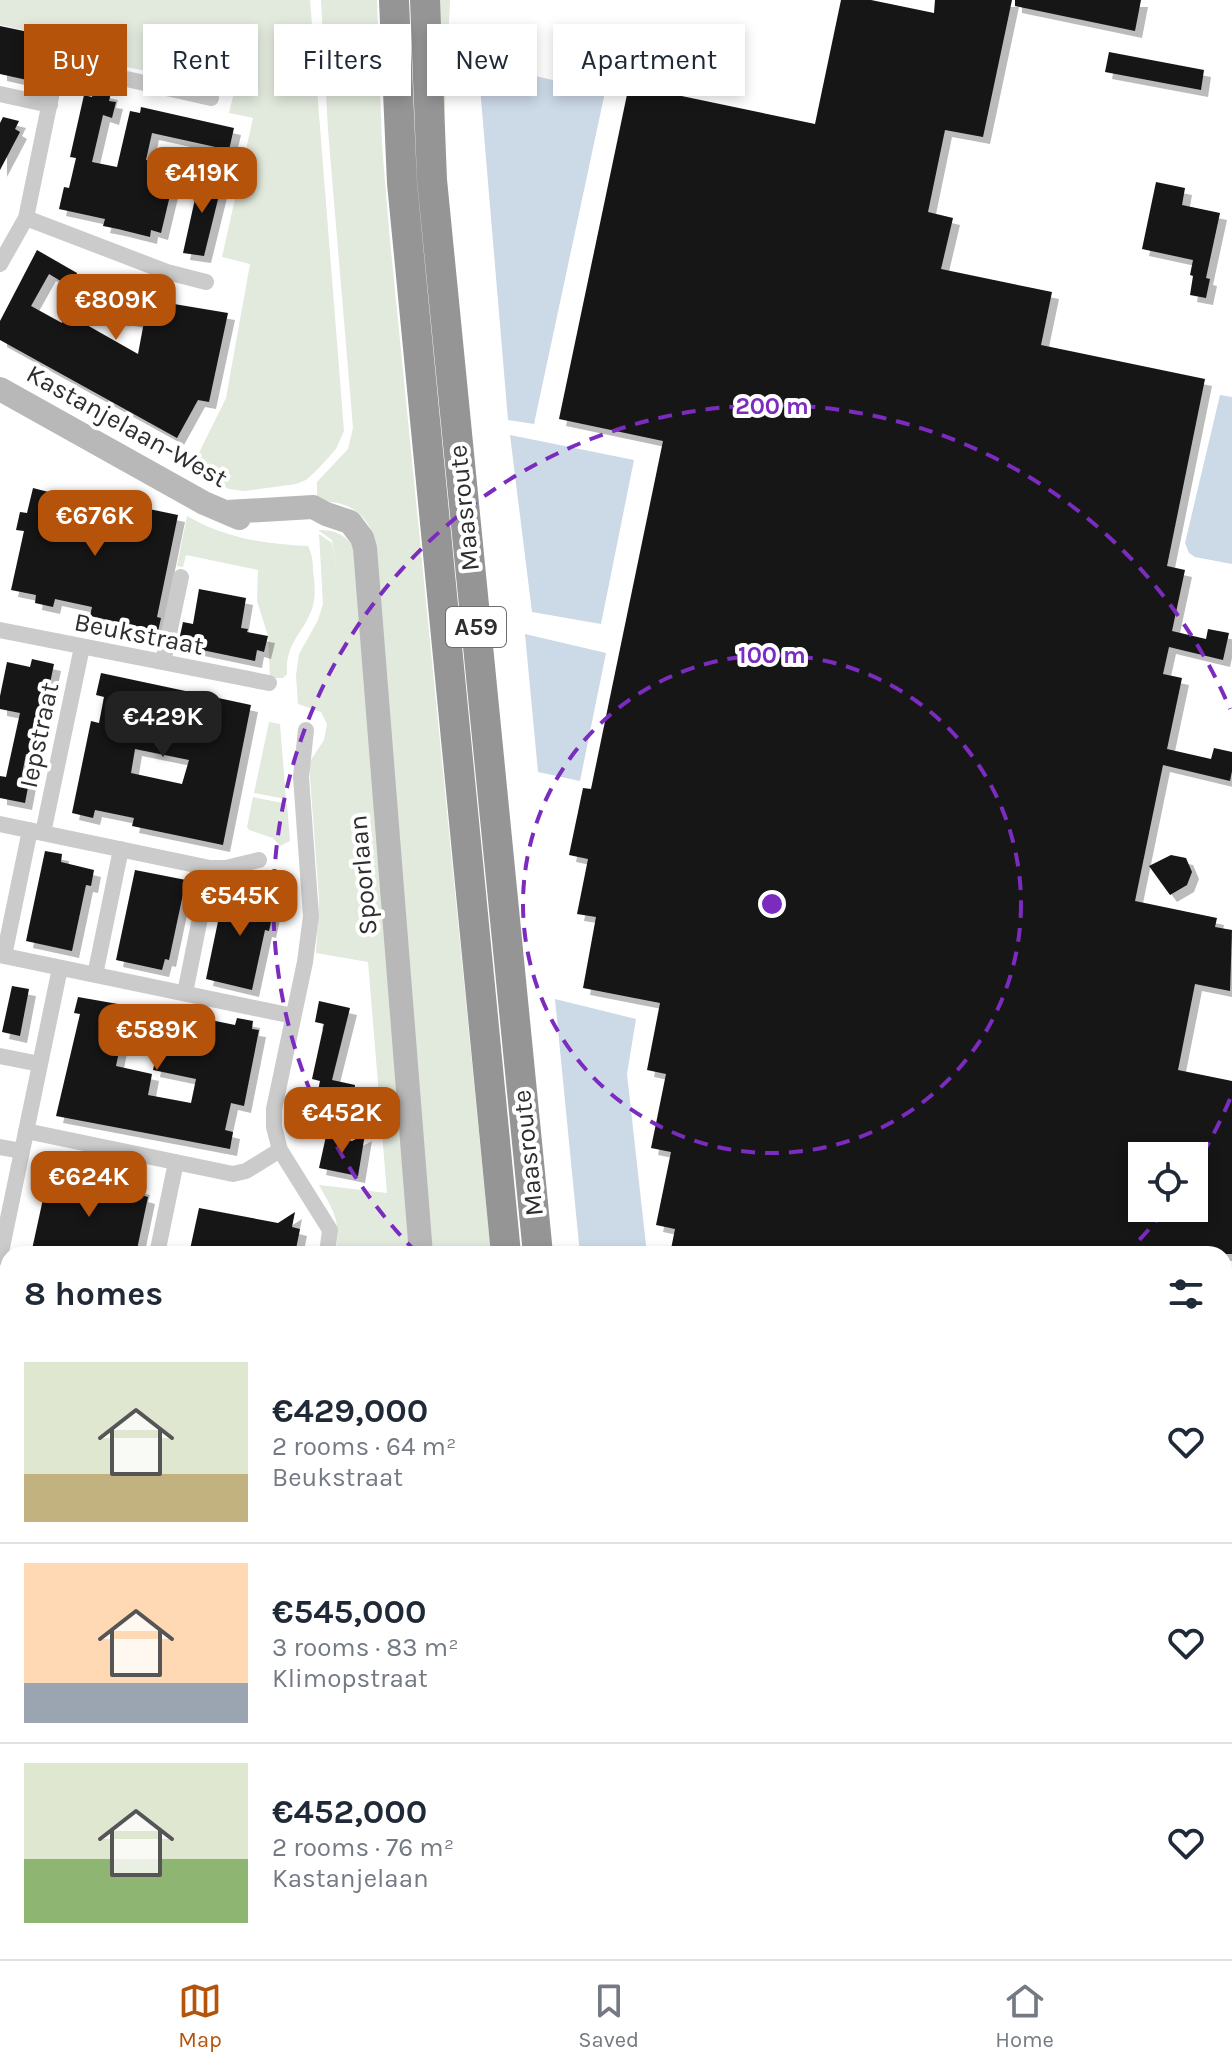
<!DOCTYPE html>
<meta charset="utf-8">
<style>
body{margin:0;font-family:Karla,sans-serif;background:#f2f2f3;color:#1f2937;height:100vh;display:flex;flex-direction:column;font-size:30px;white-space:nowrap}
*{box-sizing:border-box;margin:0}
p{font-size:26px;color:#747a83}
.icon{flex:none;width:44px;height:44px;fill:none;stroke:currentColor;stroke-width:2;stroke-linecap:round;stroke-linejoin:round}
.map{position:relative;flex:1;overflow:hidden}
.sheet{position:absolute;left:0px;top:1246px;width:1232px;height:714px;display:flex;flex-direction:column;background:#fff;border-radius:24px 24px 0 0;box-shadow:0 4px 12px #0003}
.sheet>*{flex:none}
.guide{position:absolute;left:24px;top:24px;width:800px;height:72px;display:flex;gap:16px}
.tools{position:absolute;left:1128px;top:1142px;display:grid;gap:16px}
.tools a{display:grid;place-items:center;width:80px;height:80px;border-radius:0px;background:#fff;box-shadow:0 4px 12px #0003;font-size:40px}
.price{position:absolute;translate:-50% -68px;padding:0 18px;border-radius:16px;background:#b45309;color:#fff;font-size:26px;line-height:52px;filter:drop-shadow(0 2px 4px #0008)}
.price::after{content:'';position:absolute;left:50%;top:48px;width:24px;height:18px;margin-left:-12px;background:inherit;clip-path:polygon(0 0,100% 0,50% 100%)}
.price.selected{background:#222;color:#fff}
ul{padding:0;list-style:none}
li{display:flex;align-items:center;gap:24px;height:200px;padding:0 24px}
li+li{border-top:2px solid #e0e1e3}
li span{display:grid;place-items:center;flex:none;width:224px;height:160px;border-radius:0px;color:#555}
li>.icon{margin-inline-start:auto}
span .icon{width:96px;height:96px;fill:#fffc;stroke-width:1}
li b{font-size:34px}
h2{display:flex;justify-content:space-between;align-items:center;height:96px;padding:0 24px;font-size:34px}
.chip{padding:0 28px;border-radius:0px;background:#fff;box-shadow:0 4px 12px #0003;font-size:28px;line-height:72px}
.chip.selected{background:#b45309;color:#fff}
.dock{display:flex;justify-content:space-around;align-items:center;height:112px;border-top:2px solid #e0e1e3;background:#fff;font-size:22px;color:#747a83}
.dock a{display:grid;justify-items:center;gap:4px}
.dock .selected{color:#b45309}
.map>svg:first-child{display:block}
.green{fill:#e2e9dd}
.water{fill:#ccd9e7}
.building{fill:#151515;fill-rule:evenodd;filter:url(#shadow)}
.lines{fill:none;stroke-linecap:round;stroke-linejoin:round}
.street{stroke:#cbcbcb;stroke-width:16}
.secondary{stroke:#b8b8b8;stroke-width:24}
.highway{stroke:#959595;stroke-width:30}
.ring{fill:none;stroke:#7b2cbf;stroke-width:4;stroke-dasharray:14 10}
.labels{text-anchor:middle;dominant-baseline:central;stroke-width:8;stroke-linejoin:round;paint-order:stroke}
.shield{fill:#fff;stroke:#6d6d6d;stroke-width:2}
.shield-label{font-size:24px;font-weight:bold;fill:#2e2e2e}
.street-label{font-size:26px;fill:#2e2e2e;stroke:#fff}
.centre{fill:#7b2cbf;stroke:#fff;stroke-width:4}
.ring-label{font-size:24px;text-anchor:middle;font-weight:bold;fill:#7b2cbf;stroke:#fff;stroke-width:8;stroke-linejoin:round;paint-order:stroke}
</style>
<div class="map">
<svg width="1232" height="1959" viewBox="0 0 1232 1959">
<defs>
<filter id="shadow"><feDropShadow dx="7" dy="7" stdDeviation="0" flood-color="#0004"/></filter>
</defs>
<rect width="100%" height="100%" fill="#fff"/>
<!-- green -->
<path class="green" d="M0,0H310L344,431L336,449L318,469L306,480L296,484L244,491L229,489L191,469L226,398L250,264L222,257L253,118L229,113L238,75L196,66L193,80L49,52L51,36L0,25Z
M321,0H377L382,145L389,230L491,1254H431L372,532C361,508 342,500 317,502V482L348,449L353,428L328,130Z
M440,0H450L444,127L440,77Z
M187,516C224,538 265,544 308,546C312,554 313,561 313,571C315,583 316,597 312,609C303,634 285,643 287,674L283,678H270L268,636L257,601L258,570L186,555L183,567L177,566Z
M318,530C336,530 343,534 354,547L413,1254H335C342,1222 334,1212 319,1185L387,1193L368,962L316,953L319,899L309,763L324,740L327,724L321,712L298,704L296,675L299,654L318,620L323,604L319,534L332,543L337,571L332,540Z
M269,722L280,724L286,799L254,793Z
M253,797L287,804L290,841L280,846L273,838L249,830L247,827Z
M487,1952H560L561,1959H488Z"/>
<!-- water -->
<path class="water" d="M478,63L605,92L534,424L508,420Z
M1220,395L1232,397V564L1195,557L1189,553L1185,543Z
M510,435L634,460L601,624L532,612Z
M525,634L606,653L580,781L538,772Z
M555,999L636,1019L627,1074L647,1254H580Z
M649,1952H720L753,1959H650Z"/>
<!-- building -->
<path class="building" d="M841,0H871L934,13L935,0H1012L983,137L945,130L928,212L953,218L941,269L1052,292L1041,345L1205,379L1167,566L1185,570L1172,631L1206,639L1208,629L1229,633L1223,660L1169,647L1163,674L1182,678L1167,749L1211,759L1214,748L1232,752V771L1230,781L1163,765L1135,901L1217,918L1215,927L1232,930L1230,991L1195,984L1178,1070L1232,1081V1254H670L675,1229L656,1225L671,1152L651,1148L666,1074L647,1070L660,1003L583,988L596,917L577,914L588,859L569,855L583,788L591,789L663,441L559,419L629,85L815,124ZM1142,1156H1194V1208H1142Z
M1015,0H1141L1135,31L1015,6Z
M0,26L38,34L27,80L0,74Z
M1109,52L1204,70L1201,90L1105,72Z
M94,89L111,93L109,101L116,102L112,118L103,115L92,162L117,167L130,111L140,113L141,107L234,128L229,150L152,133L146,160L156,162L155,166L191,173L172,187L161,233L151,230L150,237L118,229L103,226L105,219L59,209L64,187L69,188L76,158L70,157L84,95L92,97Z
M3,117L19,121L15,129L20,132L0,170V123Z
M201,172L217,176L214,186L221,187L204,256L183,253Z
M1156,182L1185,188L1182,205L1220,213L1206,278L1210,279L1206,298L1190,295L1193,276L1190,275L1193,260L1142,249Z
M37,250L77,273L76,277L127,286L126,296L228,313L209,402L198,400L177,438L0,340V321ZM49,274L69,286L65,308L144,322L138,354L64,312L62,323L31,306Z
M33,488L91,503L92,498L110,502L109,506L148,514L149,509L178,515L157,617L161,618L157,636L131,630L132,625L90,616L92,607L55,599L53,607L35,603L36,595L11,590L24,531L16,530L20,512L27,513Z
M199,589L246,598L241,628L248,629L247,632L268,636L264,652L257,650L255,661L178,645L183,622L193,624Z
M32,659L54,664L35,756L26,754L21,780L29,782L25,803L0,798V776L6,777L20,713L0,709V696L7,662L30,667Z
M101,673L251,705L223,845L132,826L134,818L95,810L93,818L72,813L91,721L99,723L104,697L96,695ZM135,749L189,760L182,784L131,773Z
M45,851L62,854L61,862L94,870L91,886L86,885L72,951L26,941Z
M1171,855L1186,858L1192,872L1187,885L1170,895L1149,866Z
M135,870L186,880L169,960L165,959L162,970L116,960Z
M225,888L276,899L269,931L265,930L252,990L206,979Z
M12,986L29,989L20,1036L2,1032Z
M78,997L152,1010V1008L235,1025L237,1018L253,1021L252,1029L259,1030L244,1106L231,1103L225,1130L233,1132L230,1149L56,1116L80,1014L74,1013ZM121,1042L158,1047L153,1070L196,1079L191,1103L148,1095L152,1074L116,1066Z
M319,1001L350,1008L332,1080L355,1085L354,1095L352,1103L338,1100L332,1129L311,1125L320,1081L312,1079L324,1024L315,1022Z
M365,1134L358,1176L319,1168L326,1136L352,1141Z
M48,1176L127,1192L129,1185L143,1188L141,1195L148,1197L136,1254H118L96,1249V1254H31Z
M199,1208L278,1223L295,1212L292,1227L300,1229L295,1254H189Z"/>
<g class="lines">
<!-- street -->
<path class="street" d="M0,94L50,105
M26,218L167,272L206,282
M0,264L26,218L53,87L62,71L82,69L211,98
M0,630L269,683
M163,662L181,577
M306,730L301,777L311,916L305,962L274,1109V1127L280,1150L330,1230L327,1254
M0,824L210,868H226L259,860
M43,833L82,647
M0,955L293,1016
M4,956L30,830
M95,975L121,849
M185,993L210,868
M0,1056L40,1064
M26,1131L233,1174L246,1171L280,1150
M0,1147L22,1151
M157,1254L176,1162
M0,1257L60,968
M0,1401L8,1402
M0,1579L8,1580
M0,1786L8,1787
M364,1952L365,1959
M180,1959L181,1952"/>
<!-- secondary -->
<path class="secondary" d="M0,389L204,503L239,518
M227,512L313,507L326,514L350,522L362,538L365,548L421,1254
M480,1952V1959"/>
<!-- highway -->
<path class="highway" d="M394,0L402,183L506,1254
M425,0L432,180L538,1254
M576,1952V1959
M607,1952L608,1959"/>
</g>
<!-- distance rings -->
<g class="ring">
<circle cx="772" cy="904" r="249"/>
<path d="M1230 1099A498 498 0 0 1 1194 1168M1164 1211A498 498 0 0 1 1127 1253M417 1253A498 498 0 1 1 1230 709"/>
</g>
<g class="labels">
<!-- shield labels -->
<rect class="shield" x="446" y="607" width="60" height="40" rx="6"/>
<g class="shield-label">
<text x="476" y="627">A59</text>
</g>
<!-- street labels -->
<g class="street-label">
<text transform="translate(127 426) rotate(29)">Kastanjelaan-West</text>
<text transform="translate(464 508) rotate(-96)">Maasroute</text>
<text transform="translate(139 634) rotate(11)">Beukstraat</text>
<text transform="translate(39 735) rotate(-78)">Iepstraat</text>
<text transform="translate(363 875) rotate(-95)">Spoorlaan</text>
<text transform="translate(528 1153) rotate(-96)">Maasroute</text>
</g>
</g>
<circle cx="772" cy="904" r="12" class="centre"/>
<g class="ring-label">
<text x="772" y="414">200 m</text>
<text x="772" y="663">100 m</text>
</g>
</svg>
<div class="tools">
<a><svg class="icon" aria-label="locate" viewBox="0 0 24 24"><circle cx="12" cy="12" r="6"/><path d="M12 2v4M12 18v4M2 12h4M18 12h4"/></svg></a>
</div>
<b class="price" style="left:202px;top:215px">€419K</b>
<b class="price" style="left:116px;top:342px">€809K</b>
<b class="price" style="left:95px;top:558px">€676K</b>
<b class="price selected" style="left:163px;top:759px">€429K</b>
<b class="price" style="left:240px;top:938px">€545K</b>
<b class="price" style="left:157px;top:1072px">€589K</b>
<b class="price" style="left:342px;top:1155px">€452K</b>
<b class="price" style="left:89px;top:1219px">€624K</b>
<div class="guide">
<a class="chip selected">Buy</a>
<a class="chip">Rent</a>
<a class="chip">Filters</a>
<a class="chip">New</a>
<a class="chip">Apartment</a>
</div>
<section class="sheet">
<h2>8 homes<svg class="icon" aria-label="filters" viewBox="0 0 24 24"><path d="M4 7h16M4 17h16"/><circle cx="9" cy="7" r="2"/><circle cx="15" cy="17" r="2"/></svg></h2>
<ul>
<li><span style="background:linear-gradient(#dfe7d0 70%,#c2b280 0)"><svg class="icon" aria-label="home" viewBox="0 0 24 24"><path d="M3 11l9-7 9 7M6 9v11h12V9"/></svg></span><div><b>€429,000</b><p>2 rooms · 64 m²</p><p>Beukstraat</p></div><svg class="icon" aria-label="heart" viewBox="0 0 24 24"><path d="M12 20l-8-8c-3-5 5-10 8-4 3-6 11-1 8 4z"/></svg></li>
<li><span style="background:linear-gradient(#ffd9b3 75%,#9aa5b1 0)"><svg class="icon" aria-label="home" viewBox="0 0 24 24"><path d="M3 11l9-7 9 7M6 9v11h12V9"/></svg></span><div><b>€545,000</b><p>3 rooms · 83 m²</p><p>Klimopstraat</p></div><svg class="icon" aria-label="heart" viewBox="0 0 24 24"><path d="M12 20l-8-8c-3-5 5-10 8-4 3-6 11-1 8 4z"/></svg></li>
<li><span style="background:linear-gradient(#dfe7d0 60%,#8fb573 0)"><svg class="icon" aria-label="home" viewBox="0 0 24 24"><path d="M3 11l9-7 9 7M6 9v11h12V9"/></svg></span><div><b>€452,000</b><p>2 rooms · 76 m²</p><p>Kastanjelaan</p></div><svg class="icon" aria-label="heart" viewBox="0 0 24 24"><path d="M12 20l-8-8c-3-5 5-10 8-4 3-6 11-1 8 4z"/></svg></li>
</ul>
</section>
</div>
<nav class="dock">
<a class="selected"><svg class="icon" aria-label="map" viewBox="0 0 24 24"><path d="M3 6l6-2 6 2 6-2v14l-6 2-6-2-6 2zM9 4v14M15 6v14"/></svg>Map</a>
<a><svg class="icon" aria-label="saved" viewBox="0 0 24 24"><path d="M7 4h10v16l-5-4-5 4z"/></svg>Saved</a>
<a><svg class="icon" aria-label="home" viewBox="0 0 24 24"><path d="M3 11l9-7 9 7M6 9v11h12V9"/></svg>Home</a>
</nav>
